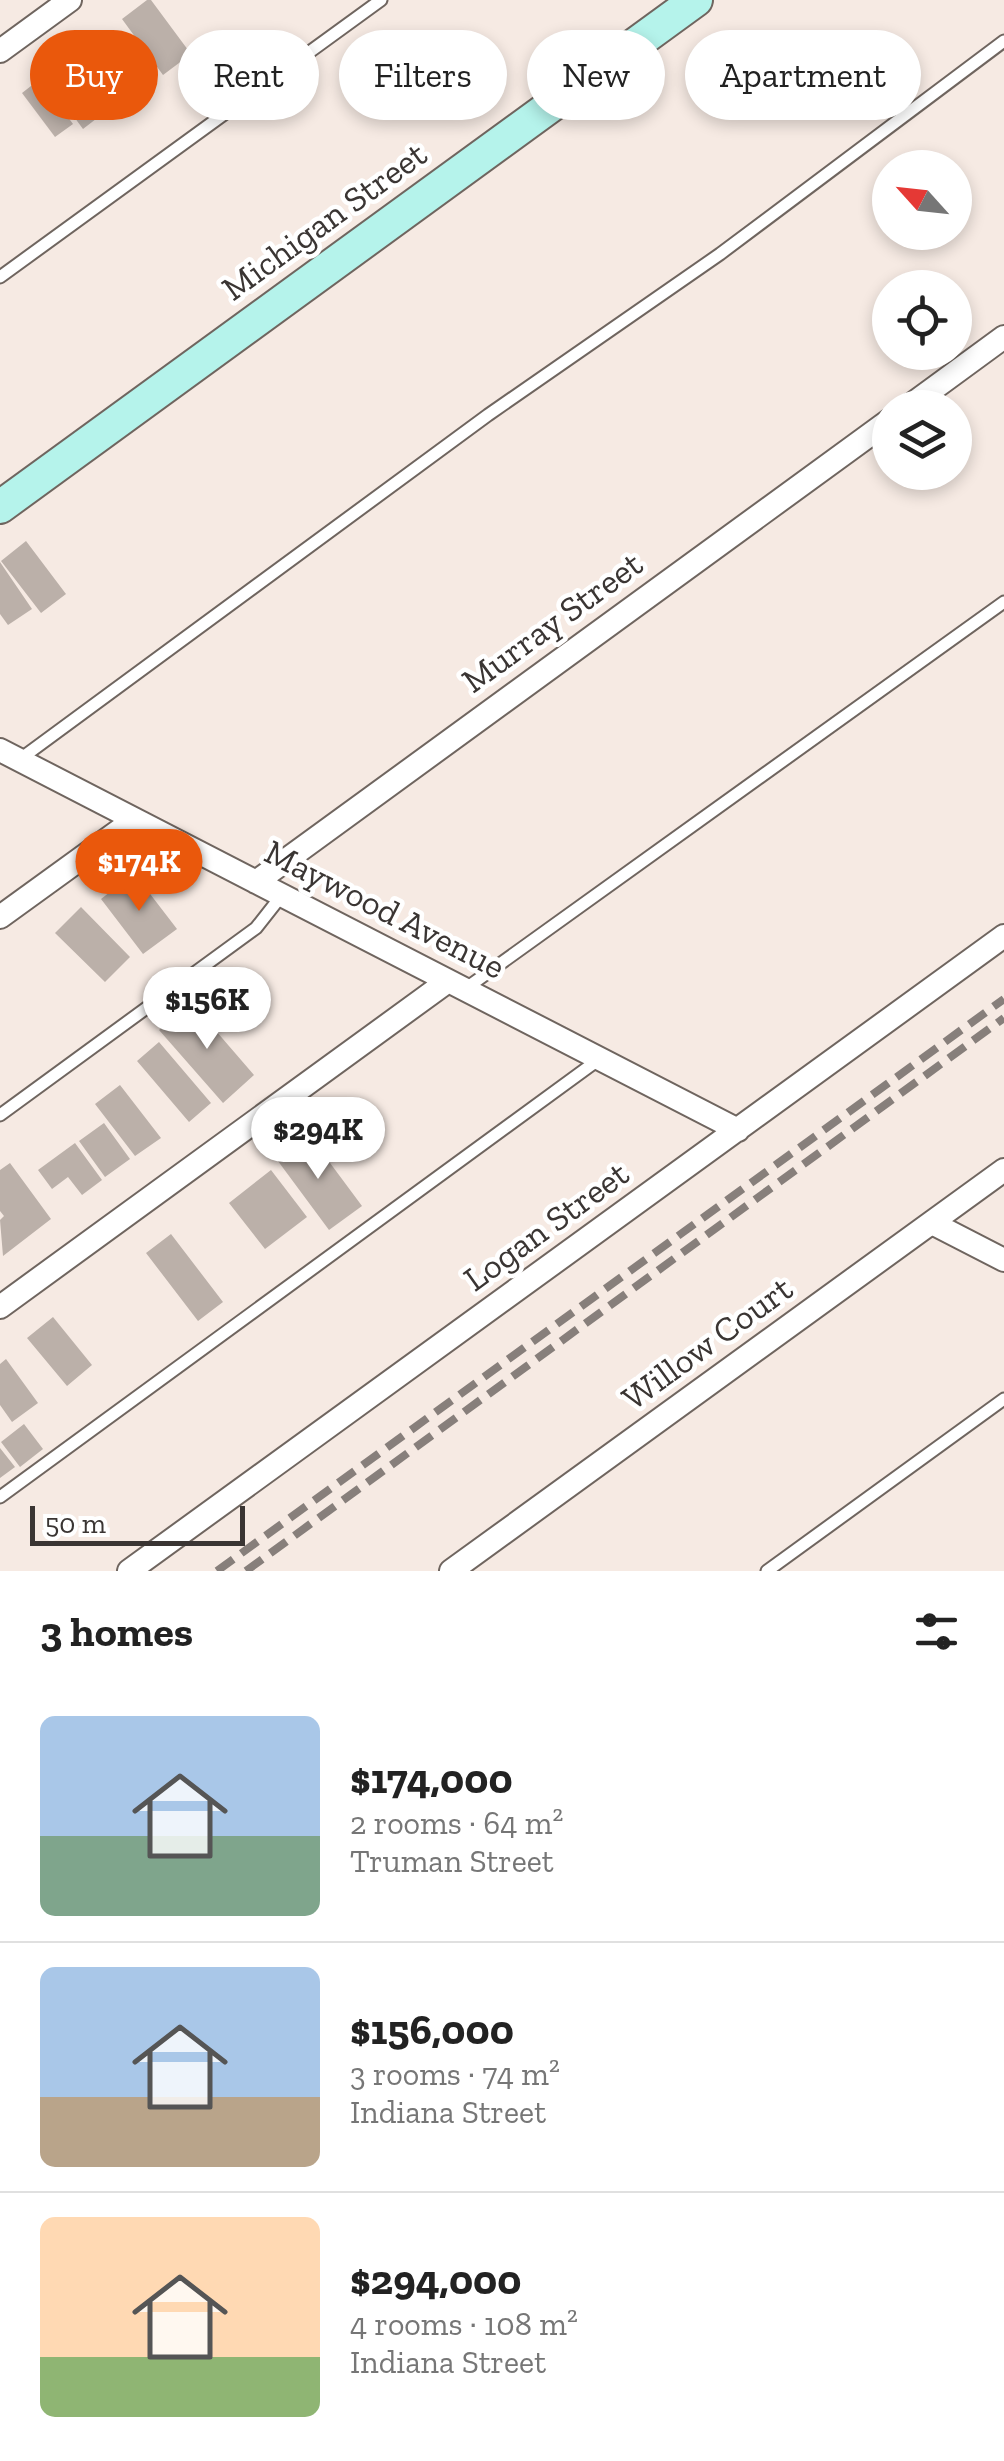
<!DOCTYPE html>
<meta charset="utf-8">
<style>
body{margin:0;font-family:"Zilla Slab",serif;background:#f2f2f2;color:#222;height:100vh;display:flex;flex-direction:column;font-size:38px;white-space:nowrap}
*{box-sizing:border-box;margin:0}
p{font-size:32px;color:#767676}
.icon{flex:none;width:55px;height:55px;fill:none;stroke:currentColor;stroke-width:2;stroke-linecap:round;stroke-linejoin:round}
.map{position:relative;height:1571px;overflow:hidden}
.sheet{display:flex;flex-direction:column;background:#fff;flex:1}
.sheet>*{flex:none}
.top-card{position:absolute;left:30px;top:30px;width:945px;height:90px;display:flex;gap:20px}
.needle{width:65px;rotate:297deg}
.tools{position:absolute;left:872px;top:150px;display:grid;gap:20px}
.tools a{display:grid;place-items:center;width:100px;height:100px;border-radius:50%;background:#fff;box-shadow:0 5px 15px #0003;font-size:50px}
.scale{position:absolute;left:30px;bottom:25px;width:215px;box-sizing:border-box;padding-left:10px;border:5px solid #3a3533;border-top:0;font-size:28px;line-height:35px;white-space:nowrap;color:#3a3533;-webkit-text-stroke:8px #fff;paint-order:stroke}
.price{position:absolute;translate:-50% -85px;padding:0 22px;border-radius:35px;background:#fff;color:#222;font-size:32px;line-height:65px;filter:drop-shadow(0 2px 5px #0008)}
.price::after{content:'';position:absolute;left:50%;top:60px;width:30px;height:22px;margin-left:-15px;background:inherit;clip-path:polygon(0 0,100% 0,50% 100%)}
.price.selected{background:#ea580c;color:#fff}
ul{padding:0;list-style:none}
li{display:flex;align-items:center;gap:30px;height:250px;padding:0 40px}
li+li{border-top:2px solid #e0e0e0}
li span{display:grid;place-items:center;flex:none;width:280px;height:200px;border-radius:15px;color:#555}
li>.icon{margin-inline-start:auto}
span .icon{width:120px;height:120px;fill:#fffc;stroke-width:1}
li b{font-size:42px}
h2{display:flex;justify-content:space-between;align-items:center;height:120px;padding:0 40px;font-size:42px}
.chip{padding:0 35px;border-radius:45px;background:#fff;box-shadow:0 5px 15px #0003;font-size:35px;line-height:90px}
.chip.selected{background:#ea580c;color:#fff}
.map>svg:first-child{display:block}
.building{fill:#bbb0a9}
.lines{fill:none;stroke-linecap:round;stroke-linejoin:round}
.lane-casing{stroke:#6f655f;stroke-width:15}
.street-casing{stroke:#6f655f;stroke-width:26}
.secondary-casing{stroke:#6f655f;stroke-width:36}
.lane{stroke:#fff;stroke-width:11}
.street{stroke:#fff;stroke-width:22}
.secondary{stroke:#b5f3eb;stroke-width:32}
.rail{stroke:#877f7b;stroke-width:8;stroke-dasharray:20 10;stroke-linecap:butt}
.labels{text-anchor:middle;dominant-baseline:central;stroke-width:9;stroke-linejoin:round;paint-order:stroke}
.street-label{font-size:35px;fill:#3a3533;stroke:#fff}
</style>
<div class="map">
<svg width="1004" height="1571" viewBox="0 0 1004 1571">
<rect width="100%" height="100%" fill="#f6eae3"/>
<!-- building -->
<path class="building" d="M147,0H151L191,54L163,75L122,19Z
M66,59L105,112L83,129L44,76Z
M40,79L73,124L55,137L22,93Z
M26,541L66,594L41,613L1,561Z
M0,562L32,609L8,625L0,614Z
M134,873L177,929L143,954L101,899Z
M81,907L130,957L105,982L55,933Z
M191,1002L254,1075L223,1103L159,1030Z
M159,1042L211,1103L189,1122L137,1061Z
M120,1085L161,1138L135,1156L95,1104Z
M104,1123L130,1159L105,1177L79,1141Z
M292,1138L300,1150L313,1140L362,1206L329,1230L272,1153Z
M75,1143L102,1180L82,1195L68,1177L52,1189L38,1170Z
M10,1163L51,1219L3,1256L0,1220L4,1216L0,1211V1170Z
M271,1170L307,1217L265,1249L229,1203Z
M171,1234L223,1302L198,1321L146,1253Z
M53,1317L92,1365L67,1386L27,1338Z
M6,1359L38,1403L12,1422L0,1405V1364Z
M24,1424L43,1449L20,1467L1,1442Z
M0,1448L15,1467L0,1478Z"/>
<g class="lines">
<!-- lane casing -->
<g class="lane-casing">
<path id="lane" d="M0,277L381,0
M19,760L488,415L720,254L1004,41
M465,989L1004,602
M0,1115L256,928L282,895
M0,1497L598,1060
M767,1571L1004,1399"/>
</g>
<!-- street casing -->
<g class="street-casing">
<path id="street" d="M0,51L70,0
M907,408L1004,337
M0,750L738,1130
M256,882L890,420
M0,917L134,820
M932,1223L1004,1260
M0,1307L448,981
M129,1571L1004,936
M451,1571L1004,1170"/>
</g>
<!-- secondary casing -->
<g class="secondary-casing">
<path id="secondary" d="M0,507L696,0"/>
</g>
<!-- lane -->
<use href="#lane" class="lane"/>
<!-- street -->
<use href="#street" class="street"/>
<!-- secondary -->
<use href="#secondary" class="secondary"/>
<!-- rail -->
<path class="rail" d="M217,1571L1004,999
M246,1571L1004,1018"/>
</g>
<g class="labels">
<!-- street labels -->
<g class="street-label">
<text transform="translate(324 221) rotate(-36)">Michigan Street</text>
<text transform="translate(552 622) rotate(-36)">Murray Street</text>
<text transform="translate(385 909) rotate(27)">Maywood Avenue</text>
<text transform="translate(546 1226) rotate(-36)">Logan Street</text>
<text transform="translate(707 1343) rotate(-36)">Willow Court</text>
</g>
</g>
</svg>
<div class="tools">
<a><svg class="needle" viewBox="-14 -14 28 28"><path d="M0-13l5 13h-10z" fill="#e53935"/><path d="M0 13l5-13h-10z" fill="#767676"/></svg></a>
<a><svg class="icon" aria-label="locate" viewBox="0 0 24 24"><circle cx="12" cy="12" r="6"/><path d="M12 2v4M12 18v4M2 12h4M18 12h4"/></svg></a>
<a><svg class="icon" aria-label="layers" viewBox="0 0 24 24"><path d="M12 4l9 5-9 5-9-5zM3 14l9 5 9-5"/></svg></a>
</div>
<div class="scale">50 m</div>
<b class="price selected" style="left:139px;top:914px">$174K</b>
<b class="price" style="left:207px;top:1052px">$156K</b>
<b class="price" style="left:318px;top:1182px">$294K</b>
<div class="top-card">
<a class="chip selected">Buy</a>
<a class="chip">Rent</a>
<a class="chip">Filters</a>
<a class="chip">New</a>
<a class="chip">Apartment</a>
</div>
</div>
<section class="sheet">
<h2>3 homes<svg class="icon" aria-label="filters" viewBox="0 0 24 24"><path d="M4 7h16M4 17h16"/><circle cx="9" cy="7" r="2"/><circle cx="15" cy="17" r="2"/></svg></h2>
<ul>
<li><span style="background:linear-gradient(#a9c7e8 60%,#7fa58c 0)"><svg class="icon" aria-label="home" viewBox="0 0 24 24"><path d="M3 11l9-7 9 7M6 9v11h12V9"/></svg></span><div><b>$174,000</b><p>2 rooms · 64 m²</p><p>Truman Street</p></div></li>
<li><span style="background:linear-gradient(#a9c7e8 65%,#b9a48a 0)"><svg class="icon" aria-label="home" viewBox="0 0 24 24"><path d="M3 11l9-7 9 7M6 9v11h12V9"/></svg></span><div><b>$156,000</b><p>3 rooms · 74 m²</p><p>Indiana Street</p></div></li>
<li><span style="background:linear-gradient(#ffd9b3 70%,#8fb573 0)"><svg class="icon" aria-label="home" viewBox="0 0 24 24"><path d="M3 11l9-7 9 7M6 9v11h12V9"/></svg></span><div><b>$294,000</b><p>4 rooms · 108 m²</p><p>Indiana Street</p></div></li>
</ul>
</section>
